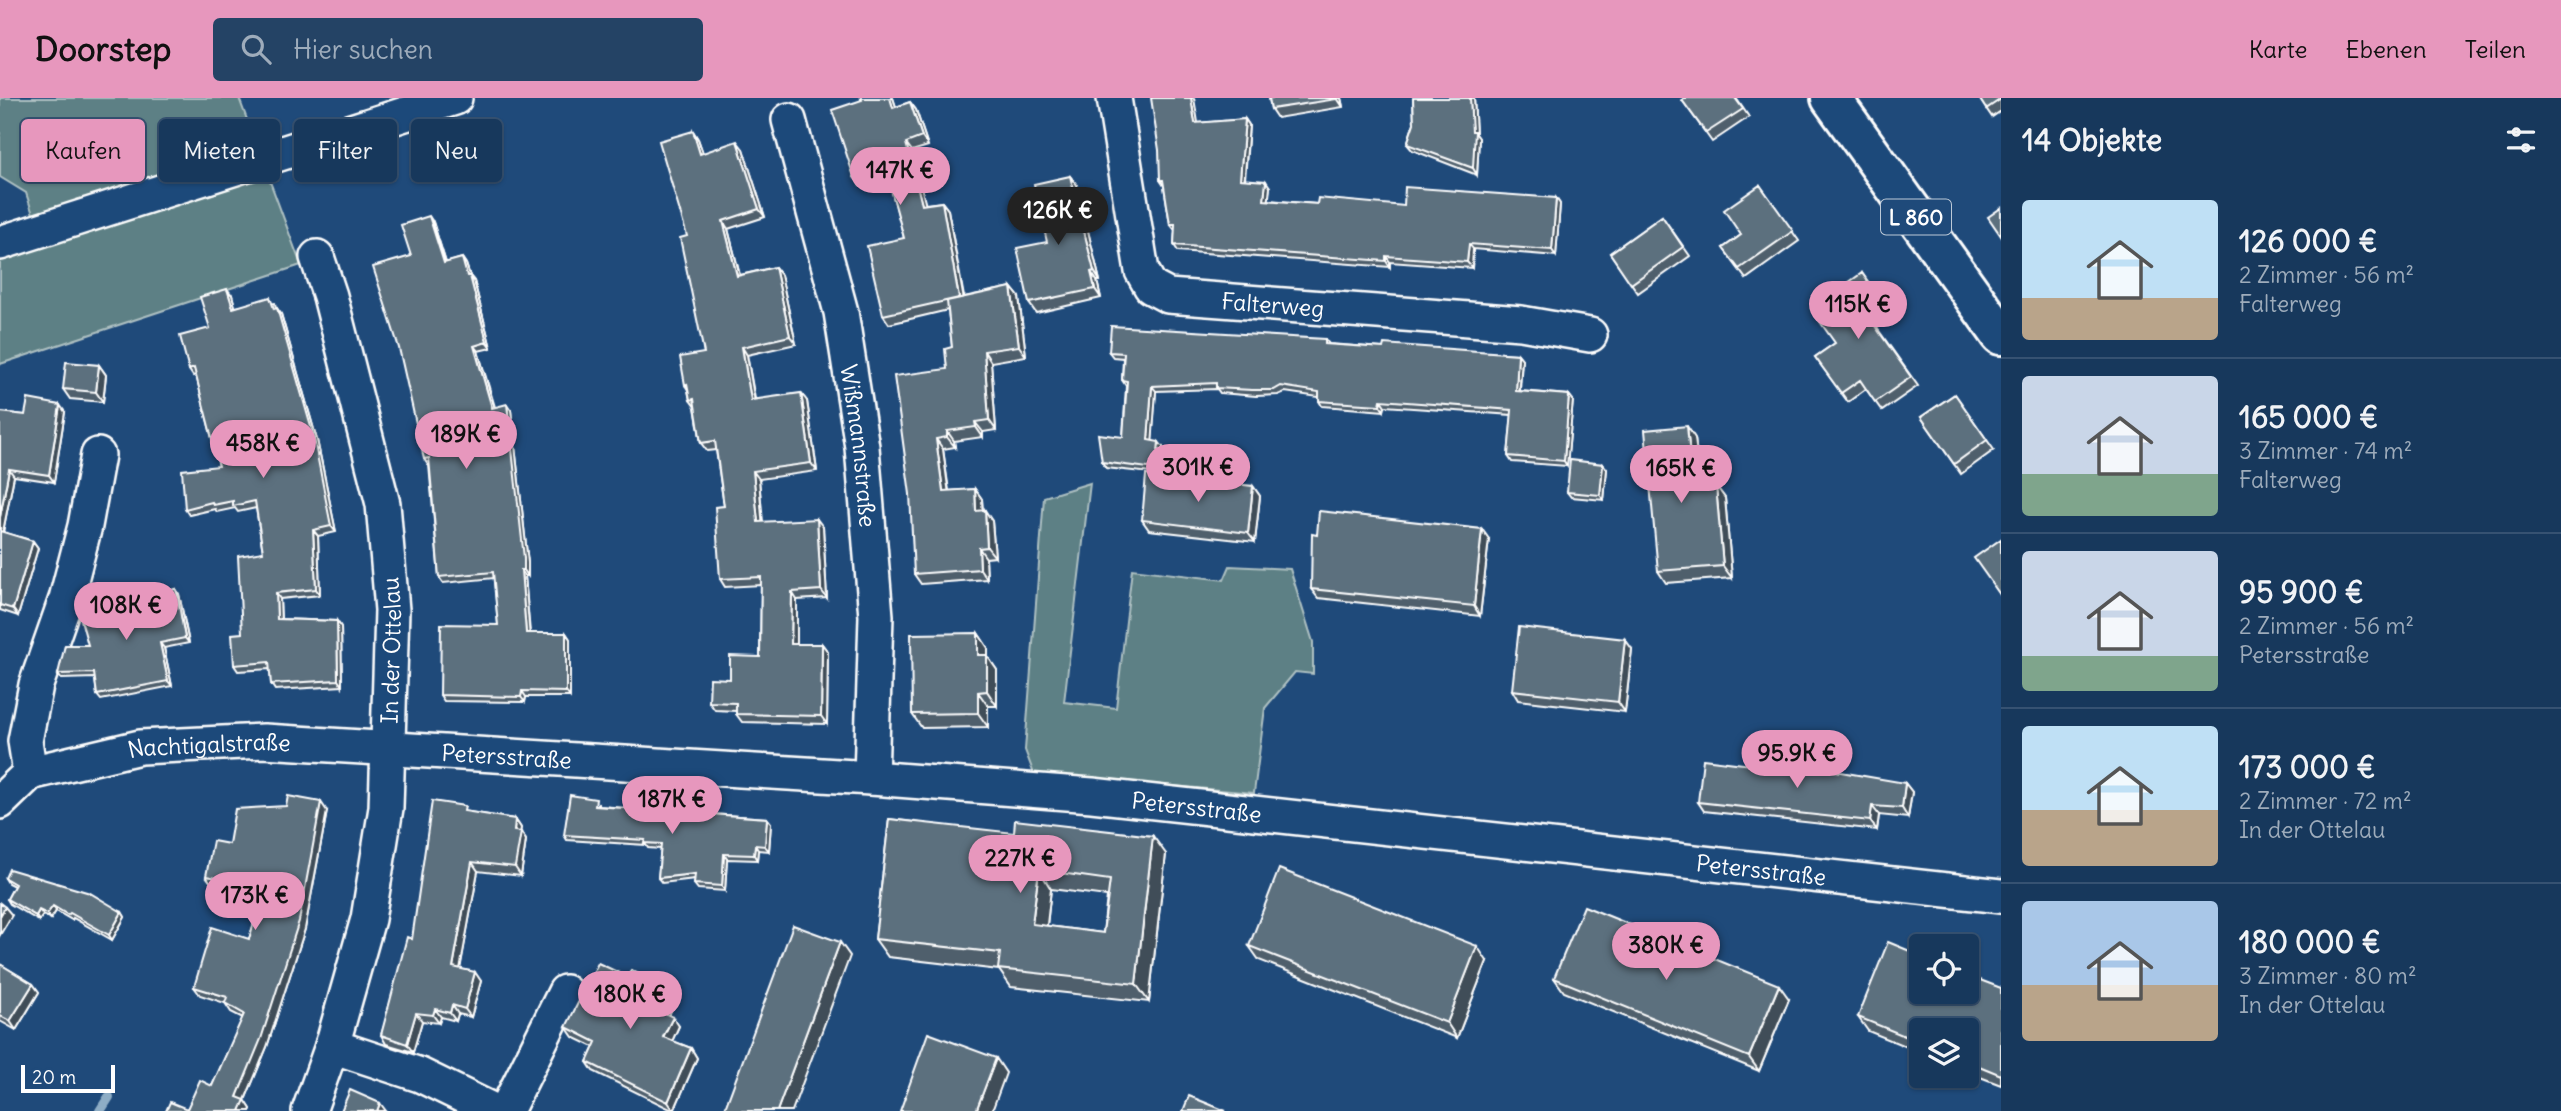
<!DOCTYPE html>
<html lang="de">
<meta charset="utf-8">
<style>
body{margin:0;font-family:Delius,sans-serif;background:#244365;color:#f1f3f6;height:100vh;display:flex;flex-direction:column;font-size:26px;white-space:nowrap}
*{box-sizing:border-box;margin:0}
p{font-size:23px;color:#9eacbb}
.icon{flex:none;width:38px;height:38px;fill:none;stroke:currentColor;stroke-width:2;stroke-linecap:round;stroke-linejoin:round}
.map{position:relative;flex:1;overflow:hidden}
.panel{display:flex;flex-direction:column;background:#17385c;width:560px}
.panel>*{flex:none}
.top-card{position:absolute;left:21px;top:21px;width:665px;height:63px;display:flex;gap:14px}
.buttons{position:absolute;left:1909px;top:836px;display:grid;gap:14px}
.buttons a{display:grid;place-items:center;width:70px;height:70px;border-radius:7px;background:#17385c;box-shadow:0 2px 5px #0004,0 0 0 2px #365272;font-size:35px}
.scale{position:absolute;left:21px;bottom:18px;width:94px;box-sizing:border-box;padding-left:7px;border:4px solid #fff;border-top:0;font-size:19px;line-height:24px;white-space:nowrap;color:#fff;-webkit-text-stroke:5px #1f4a7a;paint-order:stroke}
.price{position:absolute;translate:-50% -60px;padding:0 16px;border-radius:24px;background:#e797bd;color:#111;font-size:23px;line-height:46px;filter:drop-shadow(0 2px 4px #0008)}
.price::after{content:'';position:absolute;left:50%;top:42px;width:21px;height:16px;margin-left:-10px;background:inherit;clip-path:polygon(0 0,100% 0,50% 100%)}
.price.active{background:#222;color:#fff}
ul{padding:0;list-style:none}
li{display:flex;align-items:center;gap:21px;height:175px;padding:0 21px}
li+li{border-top:2px solid #365272}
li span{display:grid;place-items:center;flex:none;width:196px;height:140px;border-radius:7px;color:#555}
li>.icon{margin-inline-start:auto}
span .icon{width:84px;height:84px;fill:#fffc;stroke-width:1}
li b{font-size:30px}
h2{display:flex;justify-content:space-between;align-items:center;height:84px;padding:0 21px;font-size:30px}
.chip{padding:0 24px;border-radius:7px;background:#17385c;box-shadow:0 2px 5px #0004,0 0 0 2px #365272;font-size:24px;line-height:63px}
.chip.active{background:#e797bd;color:#111}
header{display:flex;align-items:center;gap:42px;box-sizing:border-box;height:98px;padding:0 35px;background:#e797bd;color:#111}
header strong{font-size:33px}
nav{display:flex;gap:38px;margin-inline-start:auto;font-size:24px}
.search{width:490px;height:63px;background:#244365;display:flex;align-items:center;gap:18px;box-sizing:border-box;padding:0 24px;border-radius:7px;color:#9eacbb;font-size:26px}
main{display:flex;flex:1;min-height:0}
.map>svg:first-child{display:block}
.green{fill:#5d8085;stroke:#aec0c2;stroke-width:2}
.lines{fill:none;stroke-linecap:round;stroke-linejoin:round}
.stream{stroke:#8eadc5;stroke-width:10}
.minor-casing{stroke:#fff;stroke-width:38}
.major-casing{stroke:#fff;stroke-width:44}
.minor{stroke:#1f4a7a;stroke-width:33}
.major{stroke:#1f4a7a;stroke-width:38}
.wall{fill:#4f5f6c;stroke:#fff;stroke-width:2;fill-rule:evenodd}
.shaded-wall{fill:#404e58;stroke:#fff;stroke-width:2}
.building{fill:#5c6f7e;stroke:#fff;stroke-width:2;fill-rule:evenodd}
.labels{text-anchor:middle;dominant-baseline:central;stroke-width:5;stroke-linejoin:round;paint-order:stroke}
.shield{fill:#1f4a7a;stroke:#bcc9d7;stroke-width:2}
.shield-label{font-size:21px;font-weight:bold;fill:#fff}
.street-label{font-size:23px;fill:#fff;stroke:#1f4a7a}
</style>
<header>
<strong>Doorstep</strong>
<div class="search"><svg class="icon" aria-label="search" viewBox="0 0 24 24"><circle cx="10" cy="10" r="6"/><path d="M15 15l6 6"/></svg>Hier suchen</div>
<nav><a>Karte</a><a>Ebenen</a><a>Teilen</a></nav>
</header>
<main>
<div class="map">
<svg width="2001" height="1013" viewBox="0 0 2001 1013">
<rect width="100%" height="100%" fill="#1f4a7a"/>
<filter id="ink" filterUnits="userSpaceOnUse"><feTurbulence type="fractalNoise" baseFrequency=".0143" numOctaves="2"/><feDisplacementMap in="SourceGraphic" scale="14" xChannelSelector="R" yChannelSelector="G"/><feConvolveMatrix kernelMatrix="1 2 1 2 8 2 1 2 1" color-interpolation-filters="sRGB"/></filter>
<g filter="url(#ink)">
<!-- green -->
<path class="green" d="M0,0H239L301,167L0,266V158L42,144L26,95L0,79Z
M1090,385L1064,604L1116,610L1132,471L1224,482L1230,468L1290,471L1313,544V576L1295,574L1265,610L1254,695L1034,676L1025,652L1044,399Z"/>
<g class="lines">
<!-- stream -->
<path class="stream" d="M100,1013L109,999"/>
<!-- minor casing -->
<g class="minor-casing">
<g id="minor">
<path id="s1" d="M1114,0L1142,173L1151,189L1168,198L1521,225L1590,237"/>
<path id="s2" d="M789,22L841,214L862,349L876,518L871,680"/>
<path d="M0,145L455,0"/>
<path d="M30,675L25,643L36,587L66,501L85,428L98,357"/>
<path id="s3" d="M0,704L30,675L140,649L264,643L871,680L1092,697L2001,798"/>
<path d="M332,948L420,977L494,1013"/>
<path id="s4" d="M309,1013L332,948L368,821L386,710L392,512L383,406L330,198L317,159"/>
<path d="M506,1013L565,894"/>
</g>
</g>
<!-- major casing -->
<g class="major-casing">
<path id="major" d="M1831,0L2001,237"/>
</g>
<!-- minor -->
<use href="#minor" class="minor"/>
<!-- major -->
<use href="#major" class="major"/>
</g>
<!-- wall -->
<path class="wall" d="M861,0H893L896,9L910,4L916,12L928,48L912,53L925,106L942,104L948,112L964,199L1011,189L1019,199L1026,258L991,264L996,332L983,334V339L954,343L955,349L943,351L949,393L975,391L982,401L983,413L992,423L995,459L986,460L987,481L921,486L914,476L947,271L952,249L948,212L889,226L883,217L904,140L888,78L860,87L854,79Z
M1269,0H1341L1343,9L1277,20L1271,11Z
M1413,0H1474L1476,36L1479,40L1477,77L1412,52L1407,46L1414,25Z
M1736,0L1749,19L1712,44L1682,2Z
M1979,0H2001V13L1992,19Z
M1245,21L1249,27L1245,82L1270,89L1268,102L1317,106L1404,108L1556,100L1560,106L1556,158L1473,151L1472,170L1390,164V169L1178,153L1174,147L1175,132L1170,126L1164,88L1160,82L1198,25Z
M693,33L698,41L703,55L743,51L765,119L728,131L740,177L775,169L781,177L796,246L747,257L755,301L807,303L817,373L759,381L763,424L823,429L827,500L797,502V546H822L828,554L827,626L742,624L736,616V613L715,612L709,604L730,581L760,559L761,487L725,489L720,481L724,408L716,352L707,353L701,345L695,309L690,302L688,292L685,287L704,255L687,138Z
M1070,78L1077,87L1100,183H1097L1101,200L1036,215L1029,205L1047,144Z
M1760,87L1799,143L1746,181L1723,150L1741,137Z
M1662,118L1690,158L1638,195L1610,155Z
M433,124L446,165L462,160L466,166L470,178L474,183L491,250L478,253L495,309L511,312L528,465V478H525L530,535H566L570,541V599H526L525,604L444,603L440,597L498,527L494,480L443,485L439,479L429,367H428L424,361L411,158Z
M1862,175L1893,219L1877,230L1918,288L1882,313L1866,291L1848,304L1815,259L1835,245Z
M232,197L235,209L275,205L276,210L281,216L317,342L336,434L318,438L320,497L280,501L281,521L337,523L341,529L342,588L275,592L271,586L270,571L238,573L234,567L263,454L256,410L238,414L235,410L217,414L215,411L189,417L185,411L219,368L196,277L193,278L189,272L210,230Z
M1325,241L1329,246L1383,250L1518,256L1522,261L1520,293L1569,297L1573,302L1567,368L1512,364L1508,358L1512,317L1385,308L1384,313L1336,309L1322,308L1319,303V299L1285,294L1278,297L1256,298L1220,295L1217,291L1156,293L1152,343L1163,349L1160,376L1106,370L1102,364L1123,339L1126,288L1122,282L1123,260L1113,259L1109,254Z
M99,267L106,277L103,304L70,301L63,291Z
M1955,296L1994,352L1961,376L1921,319Z
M0,314L25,317L65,314L54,384L14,378L3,434L33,443L38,450L18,518L0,512Z
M1695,340L1700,389L1716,388L1725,400L1732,480L1666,485L1658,473Z
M1603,366L1607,371L1604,402L1571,399L1567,394Z
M1253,388L1260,398L1255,444L1149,432L1142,422Z
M1489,441L1480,518L1318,500L1311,491Z
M176,491L179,496L189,545L164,550L172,588L101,602L97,597L95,580L61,581L58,576L88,547Z
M978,535L988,550V559L997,572V608H988V629L922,630L912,616Z
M1632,551L1625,614L1518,602L1512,592Z
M1905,685L1912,694L1908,720L1879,717L1877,732L1704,713L1698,704Z
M599,706V708L767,720L771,725L769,753L758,752L757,762L727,761L725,793L698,791L694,786L695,781L662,785L658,780L661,751L648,750L646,747L567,742L564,737Z
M327,713L305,831L267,949L245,1002L251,1011L250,1013H166L187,1011L212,988L243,920L231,914L225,905L200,897L194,889L249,841L263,796L212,786L206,778L229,746Z
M469,714L515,721L521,730L520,734L526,742L521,778L478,773L460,870L481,883L471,919L458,916L456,923L441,919L439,925L422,923L413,954L386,946L381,937L412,841Z
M889,721L1166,756L1149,904L1011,889L999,872L888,859L875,841ZM1051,791L1107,798L1103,835L1047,828Z
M5,780L122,814L125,819L112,842L73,820L72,822L56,813L51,821L43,817L39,823L10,806L7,801L14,788L8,785Z
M1249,848L1487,863L1457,940L1259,862Z
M0,866L33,886L39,894L16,932L0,923Z
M1554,880L1789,901L1759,973L1564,894Z
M667,890L676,903L669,917L679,928L672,943L691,950L697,960L674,1013L593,973L587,964L594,949L573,939L566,929Z
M2001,890V987L1967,974V933H1922V955L1868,933L1858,919Z"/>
<!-- shaded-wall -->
<path class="shaded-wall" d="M890,0H893L899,18L893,10Z
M1191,0H1194L1199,31L1195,25Z
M1337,0H1341L1343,9Z
M1470,0H1474L1476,36L1479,40L1477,77L1473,70Z
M910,4L916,12L928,48L922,39Z
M1245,21L1249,27L1244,87L1240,81Z
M693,33L698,41L706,64L700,56Z
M737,43L743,51L765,119L759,111Z
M906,45L912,53L928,116L922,107Z
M1070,78L1077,87L1100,183L1094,173Z
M1266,83L1270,89L1268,108L1264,102Z
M1556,100L1560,106L1556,158L1552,152Z
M942,104L948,112L965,208L959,200Z
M429,118L433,124L448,171L444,165Z
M723,123L728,131L742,186L737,178Z
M1469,146L1473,151L1472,170L1467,164Z
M1386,158L1390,164V169L1386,163Z
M462,160L466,166L472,184L467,178Z
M775,169L781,177L796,246L790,238Z
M1091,174L1097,183L1101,200L1095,191Z
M470,178L474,183L491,250L487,244Z
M1011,189L1019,199L1026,258L1019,248Z
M227,191L232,197L237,216L233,210Z
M277,210L281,216L317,342L336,434L331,428Z
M474,248L478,253L496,315L492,310Z
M742,249L747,257L756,310L751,302Z
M984,253L991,264L996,332L989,322Z
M1518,256L1522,261L1519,298L1516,293Z
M99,267L106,277L103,304L96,294Z
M1152,288L1156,293L1152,348L1148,342Z
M801,295L807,303L817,373L811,365Z
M1569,297L1573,302L1567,368L1564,363Z
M1381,302L1385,308L1384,313L1380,307Z
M507,306L511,312L528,465V478L524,472Z
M60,307L65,314L54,384L49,377Z
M975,324L983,334V339L976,329Z
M1687,328L1695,340L1702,402L1693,390Z
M947,333L954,343L955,349L947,339Z
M936,341L943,351L950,404L943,393Z
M1159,344L1163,349L1160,376L1156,371Z
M1603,366L1607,371L1604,402L1600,397Z
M9,371L14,378L2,439L0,436V419Z
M753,373L759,381L763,432L758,424Z
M1253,388L1260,398L1255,444L1248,435Z
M1716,388L1725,400L1732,480L1723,468Z
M975,391L982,401L983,423L976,413Z
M985,412L992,423L995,459L987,449Z
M817,421L823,429L827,500L821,492Z
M1482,431L1489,441L1480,518L1474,508Z
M313,432L318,438L320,497L316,491Z
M33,443L38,450L18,518L13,511Z
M979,450L986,460L987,481L980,471Z
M521,472L525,478L530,541L526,535Z
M176,491L179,496L189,545L185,540Z
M792,494L797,502V554L791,546Z
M276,495L280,501L281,527L277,521Z
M337,523L341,529L342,588L338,582Z
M566,535L570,541V599L566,594Z
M978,535L988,550V559L997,572V608L987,593L978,557Z
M1625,541L1632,551L1625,614L1618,604Z
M160,545L164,550L172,588L168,583Z
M822,546L828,554L827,626L821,618Z
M522,593L526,599L525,604L521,599Z
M978,594L988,608V629L978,615Z
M1905,685L1912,694L1908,720L1902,710Z
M321,704L327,713L305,831L267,949L245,1002L251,1011L250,1013H240L237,999Z
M1872,708L1879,717L1877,732L1870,723Z
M767,720L771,725L769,753L765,748Z
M515,721L521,730L519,741L521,734L526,742L521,778L515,769L514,733Z
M1153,738L1166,756L1149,904L1136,886Z
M755,747L758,752L757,762L754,757Z
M724,756L727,761L725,793L722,788Z
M472,764L478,773L459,877L453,869Z
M1039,772L1051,791L1045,844L1032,826Z
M53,808L56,813L51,821L47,816Z
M5,809L12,817L0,837V818Z
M39,812L43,817L39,823L36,818Z
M122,814L125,819L112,842L109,837Z
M840,844L850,858L792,1013H777Z
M1477,848L1487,863L1457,940L1447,925Z
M475,874L481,883L471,919L465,911Z
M33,886L39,894L16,932L10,923Z
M1779,887L1789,901L1759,973L1749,959Z
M669,893L676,903L666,922L660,913Z
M452,907L458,916L456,923L450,915Z
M435,911L441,919L439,925L433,917Z
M416,915L422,923L413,954L407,946Z
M673,919L679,928L670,948L663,939Z
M691,950L697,960L674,1013L668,1004Z
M996,960L1006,975L992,1013H976Z
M380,1005L386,1013H377Z"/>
<!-- building -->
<path class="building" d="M861,0H890L893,10L910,4L922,39L906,45L922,107L942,104L959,200L883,217L867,148L904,140L885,69L854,79L832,12L862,2Z
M1151,0H1191L1195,25L1245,21L1240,81L1266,83L1264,102L1317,106L1318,100L1404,108L1405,89L1556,100L1552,152L1469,146L1467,164L1386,158V163L1174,147L1175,126H1170L1163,82H1160L1159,52Z
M1269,0H1337V1L1271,11Z
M1413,0H1470L1472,33H1475L1473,70L1407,46L1414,25Z
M1684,0H1735L1743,11L1706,35L1682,2Z
M1979,0H2001V1L1986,11Z
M693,33L700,56L737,43L759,111L723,123L737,178L775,169L790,238L742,249L751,302L801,295L811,365L753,373L758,424L817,421L821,492L792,494L791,546H822L821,618L736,616V605L709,604L710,580L730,581V558L760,559L761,479L720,481L715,409L724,408L715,343L701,345L694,301L690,302L687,286L685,287L680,259L704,255L680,140L687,138L659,43Z
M1070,78L1094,173L1091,174L1095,191L1029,205L1017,150L1047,144L1034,86Z
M1760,87L1793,133L1739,171L1723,150L1741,137L1724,112Z
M2001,110V138L1988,119Z
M429,118L444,165L462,160L467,178H470L487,244L474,248L492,310L507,306L524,460V472H521L526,535H566V594L522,593L521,599L440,597L441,526L498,527L493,474L439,479L429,360L424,361L399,250L373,169L411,158L401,127Z
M1662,118L1683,149L1631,186L1610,155Z
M1862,175L1886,210L1870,221L1911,279L1875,304L1860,282L1841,295L1815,259L1835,245L1811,211Z
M1011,189L1019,248L984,253L989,322L975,324L976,329L947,333V339L936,341L943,393L975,391L976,413L985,412L987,449L979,450L980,471L914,476L910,396L894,278L947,271L945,251L952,249L947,203Z
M227,191L233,210L270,199L274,211L277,210L313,336L331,428L313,432L316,491L276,495L277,521L337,523L338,582L271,586L269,564L234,567L232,536L242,535L238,458L263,454L255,403L233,408V403L213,407L212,404L185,411L182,372L219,368L194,270L189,272L180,238L210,230L200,199Z
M1111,228L1325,241V246L1383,250L1384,246L1518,256L1516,293L1569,297L1564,363L1508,358L1512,312L1381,302L1380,307L1332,304L1319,303V294L1281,288L1274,292H1252L1216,290V285L1152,288L1148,342L1159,344L1156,371L1102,364L1098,336L1123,339L1127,283L1122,282L1124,255L1109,254Z
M66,264L99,267L96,294L63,291Z
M1955,296L1987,342L1954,366L1921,319Z
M28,301L60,307L49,377L9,371L0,419V314L25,317Z
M1687,328L1693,390L1716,388L1723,468L1658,473L1645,332Z
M1570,362L1603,366L1600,397L1567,394Z
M1146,377L1253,388L1248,435L1142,422Z
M1319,413L1482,431L1474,508L1311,491L1312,436L1317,437Z
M0,433L33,443L13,511L0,507Z
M2001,441V498L1974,460Z
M176,491L185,540L160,545L168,583L97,597L94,575L58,576L65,547H88L78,511Z
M1519,529L1625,541L1618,604L1512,592Z
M978,535V557H987V593L978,594V615L912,616L911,536Z
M1703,661L1793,672L1794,666L1905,685L1902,710L1872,708L1870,723L1698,704Z
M570,697L596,701L595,708L767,720L765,748L755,747L754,757L724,756L722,788L694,786L695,776L658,780L661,746L644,745L645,742L564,737Z
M288,698L321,704L299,823L261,941L237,999L245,1002L240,1013H166L170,1004L187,1011L200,982L212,988L244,916L225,905L227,899L194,889L212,829L249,841L265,789L206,778L213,743L229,746L235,711L286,708Z
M432,703L465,708L464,713L515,721L514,733L521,734L515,769L472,764L453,869L475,874L465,911L452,907L450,915L435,911L433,917L416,915L407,946L381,937L407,839L412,841Z
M889,721L1014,735L1015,722L1153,738L1136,886L998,871L1000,855L875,841ZM1039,772L1110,782L1103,835L1032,826Z
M9,771L90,795L122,814L109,837L70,815L68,817L53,808L47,816L39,812L36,818L7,801L15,786L5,780Z
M1279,771L1477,848L1447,925L1249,848Z
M0,805L5,809L0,818Z
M1584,808L1779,887L1749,959L1554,880Z
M793,827L840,844L777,1013H724Z
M1888,844L1922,858V894H1967V877L2001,890V977L1967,963V933H1922V945L1858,919Z
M598,865L628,879L631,872L667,890L669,893L660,913L673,919L663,939L691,950L668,1004L587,964L596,944L566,929Z
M0,866L33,886L10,923L0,918Z
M928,935L996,960L976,1013H900Z
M350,992L380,1005L377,1013H341Z
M1189,998L1226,1013H1183Z"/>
</g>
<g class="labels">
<!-- shield labels -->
<rect class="shield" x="1881" y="101.5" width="70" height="35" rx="5"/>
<g class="shield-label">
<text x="1916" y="119">L 860</text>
</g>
<!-- street labels -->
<g class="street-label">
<text stroke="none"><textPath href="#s1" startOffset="318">Falterweg</textPath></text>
<text stroke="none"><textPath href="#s2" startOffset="334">Wißmannstraße</textPath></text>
<text stroke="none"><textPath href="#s4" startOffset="471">In der Ottelau</textPath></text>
<text stroke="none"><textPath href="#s3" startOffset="224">Nachtigalstraße</textPath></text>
<text stroke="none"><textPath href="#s3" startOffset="522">Petersstraße</textPath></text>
<text stroke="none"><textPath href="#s3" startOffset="1214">Petersstraße</textPath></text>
<text stroke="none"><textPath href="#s3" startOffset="1782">Petersstraße</textPath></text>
</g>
</g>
</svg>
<div class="buttons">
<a><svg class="icon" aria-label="locate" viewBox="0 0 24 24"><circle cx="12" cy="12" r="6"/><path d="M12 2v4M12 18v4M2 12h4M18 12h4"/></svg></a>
<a><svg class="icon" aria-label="layers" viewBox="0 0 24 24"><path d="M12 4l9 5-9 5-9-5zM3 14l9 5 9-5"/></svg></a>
</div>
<div class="scale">20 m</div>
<b class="price" style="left:900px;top:109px">147K €</b>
<b class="price active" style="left:1058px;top:149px">126K €</b>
<b class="price" style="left:1858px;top:243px">115K €</b>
<b class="price" style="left:466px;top:373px">189K €</b>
<b class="price" style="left:263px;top:382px">458K €</b>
<b class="price" style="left:1198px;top:406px">301K €</b>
<b class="price" style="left:1681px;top:407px">165K €</b>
<b class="price" style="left:126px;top:544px">108K €</b>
<b class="price" style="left:1797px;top:692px">95.9K €</b>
<b class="price" style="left:672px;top:738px">187K €</b>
<b class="price" style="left:1020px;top:797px">227K €</b>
<b class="price" style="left:255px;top:834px">173K €</b>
<b class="price" style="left:1666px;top:884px">380K €</b>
<b class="price" style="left:630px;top:933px">180K €</b>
<div class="top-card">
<a class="chip active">Kaufen</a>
<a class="chip">Mieten</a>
<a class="chip">Filter</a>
<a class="chip">Neu</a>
</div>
</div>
<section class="panel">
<h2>14 Objekte<svg class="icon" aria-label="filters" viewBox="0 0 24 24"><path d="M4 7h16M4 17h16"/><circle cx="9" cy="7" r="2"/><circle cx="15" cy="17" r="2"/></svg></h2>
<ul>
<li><span style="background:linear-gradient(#bfe0f5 70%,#b9a48a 0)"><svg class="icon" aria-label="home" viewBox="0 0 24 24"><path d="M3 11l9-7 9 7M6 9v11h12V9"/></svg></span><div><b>126 000 €</b><p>2 Zimmer · 56 m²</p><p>Falterweg</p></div></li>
<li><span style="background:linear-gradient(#c9d6e8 70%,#7fa58c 0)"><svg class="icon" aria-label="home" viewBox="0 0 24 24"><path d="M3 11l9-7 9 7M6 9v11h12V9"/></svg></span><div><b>165 000 €</b><p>3 Zimmer · 74 m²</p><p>Falterweg</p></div></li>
<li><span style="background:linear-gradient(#c9d6e8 75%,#7fa58c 0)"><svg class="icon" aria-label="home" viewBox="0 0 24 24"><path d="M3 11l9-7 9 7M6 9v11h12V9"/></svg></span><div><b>95 900 €</b><p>2 Zimmer · 56 m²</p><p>Petersstraße</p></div></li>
<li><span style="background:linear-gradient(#bfe0f5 60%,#b9a48a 0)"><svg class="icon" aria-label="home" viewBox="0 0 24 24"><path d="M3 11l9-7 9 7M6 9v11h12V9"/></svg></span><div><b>173 000 €</b><p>2 Zimmer · 72 m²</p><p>In der Ottelau</p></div></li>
<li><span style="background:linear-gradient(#a9c7e8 60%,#b9a48a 0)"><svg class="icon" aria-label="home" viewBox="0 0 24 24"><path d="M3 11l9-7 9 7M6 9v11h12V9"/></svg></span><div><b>180 000 €</b><p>3 Zimmer · 80 m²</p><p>In der Ottelau</p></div></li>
</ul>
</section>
</main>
